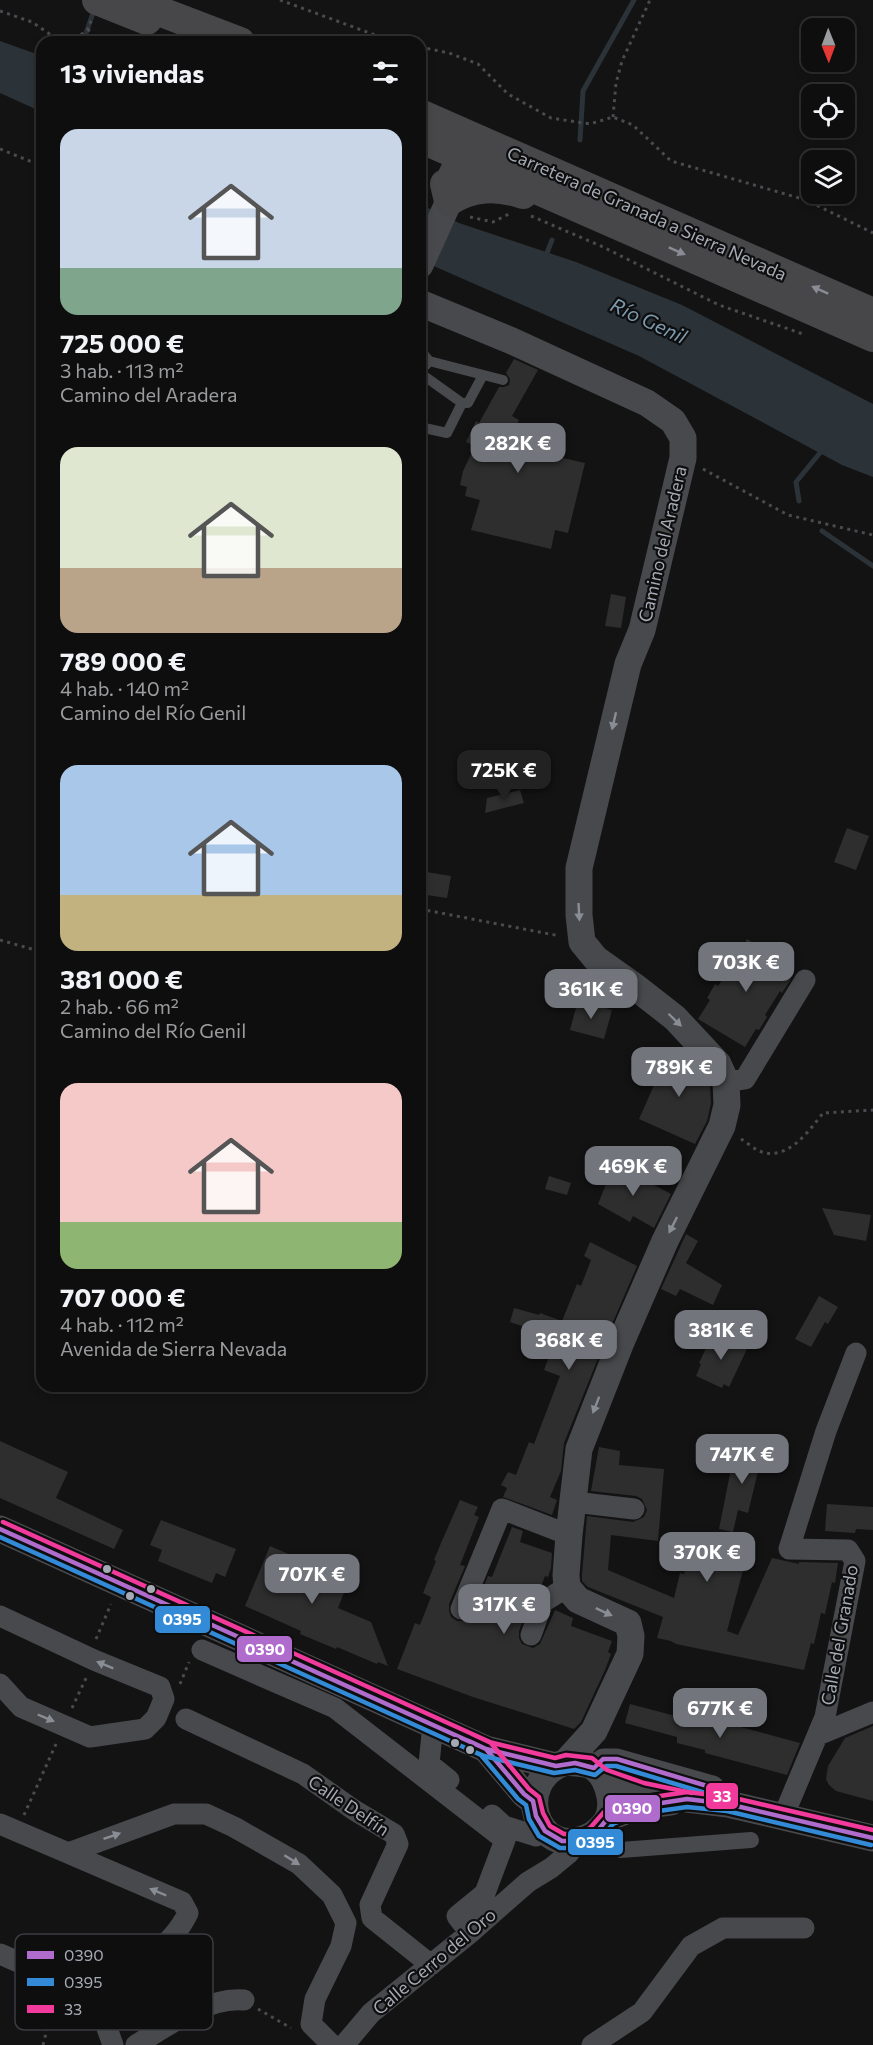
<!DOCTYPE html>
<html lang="es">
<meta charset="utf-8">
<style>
body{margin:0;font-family:Commissioner,sans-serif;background:#171718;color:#f1f3f6;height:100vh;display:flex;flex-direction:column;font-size:22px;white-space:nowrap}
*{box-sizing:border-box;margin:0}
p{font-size:20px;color:#9b9c9e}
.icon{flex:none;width:33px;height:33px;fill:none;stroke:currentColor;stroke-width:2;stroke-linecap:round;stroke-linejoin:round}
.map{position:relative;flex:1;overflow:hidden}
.details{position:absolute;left:36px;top:36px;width:390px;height:1356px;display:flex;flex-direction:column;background:#0e0e0f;border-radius:18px;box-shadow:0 3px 9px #0003,0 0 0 2px #2e2e2f}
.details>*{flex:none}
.needle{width:39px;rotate:179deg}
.fabs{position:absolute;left:801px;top:18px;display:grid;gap:12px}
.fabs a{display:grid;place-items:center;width:54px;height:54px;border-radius:12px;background:#0e0e0f;box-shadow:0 3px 9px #0003,0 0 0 2px #2e2e2f;font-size:30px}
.price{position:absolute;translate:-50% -51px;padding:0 14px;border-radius:12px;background:#72757c;color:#fff;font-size:20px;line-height:39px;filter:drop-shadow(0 2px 3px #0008)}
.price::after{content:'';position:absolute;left:50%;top:36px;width:18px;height:14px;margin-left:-9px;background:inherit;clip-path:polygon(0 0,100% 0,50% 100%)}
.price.on{background:#222;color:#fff}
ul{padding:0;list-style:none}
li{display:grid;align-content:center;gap:12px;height:318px;padding:0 24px}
li span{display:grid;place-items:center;height:186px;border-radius:18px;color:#555}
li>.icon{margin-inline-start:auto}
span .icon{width:108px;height:108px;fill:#fffc;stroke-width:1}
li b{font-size:26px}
h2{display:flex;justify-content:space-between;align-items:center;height:72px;padding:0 24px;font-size:26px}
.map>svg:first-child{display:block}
.water{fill:#2b3338}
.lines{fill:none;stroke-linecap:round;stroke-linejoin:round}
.stream{stroke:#2b3338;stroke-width:5}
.building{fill:#2e2e2f}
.path{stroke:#494b4e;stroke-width:3;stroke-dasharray:3 4.5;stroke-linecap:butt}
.service{stroke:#48494c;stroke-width:10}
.pedestrian{stroke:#48494c;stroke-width:16}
.minor{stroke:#48494c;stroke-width:21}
.tertiary{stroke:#48494c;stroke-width:27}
.secondary{stroke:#47474a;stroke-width:30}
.bus-1-casing{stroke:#0e0e0f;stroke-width:9}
.bus-2-casing{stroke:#0e0e0f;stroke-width:9}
.bus-3-casing{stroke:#0e0e0f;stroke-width:9}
.bus-1{stroke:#b06ccc;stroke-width:4.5}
.bus-2{stroke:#338bd7;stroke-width:4.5}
.bus-3{stroke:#f13a9c;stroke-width:4.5}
.oneway{fill:#898c94}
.oneway2{fill:#898d95}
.bus-dot{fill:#a5aab4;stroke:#0e0e0f;stroke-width:2}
.labels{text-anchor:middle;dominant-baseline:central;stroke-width:4.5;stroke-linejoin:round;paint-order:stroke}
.street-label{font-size:18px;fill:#a5aab4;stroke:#0e0e0f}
.water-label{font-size:20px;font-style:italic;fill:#7d9aae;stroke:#0e0e0f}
.key{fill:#0e0e0f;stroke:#3b3d41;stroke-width:1.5}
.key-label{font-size:16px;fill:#a5aab4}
.line-badge{stroke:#0e0e0f;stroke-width:2}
.badge-label{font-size:16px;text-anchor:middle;font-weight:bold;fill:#fff}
</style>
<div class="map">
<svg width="873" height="2045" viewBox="0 0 873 2045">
<rect width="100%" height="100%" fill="#131314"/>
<!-- water -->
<path class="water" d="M0,41L42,56V112L0,93Z
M420,204L459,223L576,262L682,305L873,404V477L842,465L639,356L420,260Z"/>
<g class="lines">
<!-- stream -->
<path class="stream" d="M83,42L94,10
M580,140L583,91L634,0
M545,258L552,240
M799,501L796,482L824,448
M822,531L873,566"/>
</g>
<!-- building -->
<path class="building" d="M514,359L538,370L512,416L519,420L506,445L585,463L568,533L555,530L551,549L471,530L480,500L465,496L467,487L460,485L463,471L475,446L466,442L476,421L479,423L499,387H504L509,385L510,379L506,373Z
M611,594L626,597L621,628L605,626Z
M520,790L524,803L485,813L487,798Z
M847,828L869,836L856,870L834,862Z
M420,871L451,876L447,898L420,894Z
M747,939L794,969L788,978L791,979L782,993L780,991L765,1015L767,1017L759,1030L756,1029L745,1047L698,1019L710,1000L707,998L715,984L718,986L733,963L730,961L739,947L742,949Z
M578,1000L612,1010L604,1039L570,1030Z
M671,1047L685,1055L705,1073L710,1086L711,1103L707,1121L695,1144L639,1119Z
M614,1164L671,1194L654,1228L633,1216L630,1222L598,1204Z
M549,1176L571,1183L567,1195L545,1189Z
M822,1208L871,1215L866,1241L834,1235Z
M686,1234L698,1241L686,1263L722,1285L713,1305L680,1289L676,1296L661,1289Z
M590,1242L637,1266L607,1336L564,1443L561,1471L550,1497L557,1500L552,1515L503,1497L507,1488L501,1485L508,1472L516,1475L529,1442L534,1444L560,1376L544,1370L555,1340L533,1332L534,1330L510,1322L514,1308L539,1315L540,1313L562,1321L577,1284L581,1286L591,1260L584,1256Z
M819,1296L838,1307L828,1324L825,1322L811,1347L795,1339Z
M713,1333L747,1349L729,1387L724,1384L722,1388L696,1376L701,1364L699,1363Z
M751,1438L765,1442L748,1513L738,1510L733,1532L719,1529L731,1469L738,1471Z
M0,1441L68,1472L56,1498L123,1530L114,1549L0,1498Z
M599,1447L620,1451L619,1465L664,1469L658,1541L611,1535L608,1570L674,1598L680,1573L684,1574L686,1565H690L696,1555H747L727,1631L738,1635L772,1558L799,1564V1562L838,1563L835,1583L832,1582L825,1614L821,1613L814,1644L811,1643L804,1670L676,1644L671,1641L657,1638L663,1617L588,1587L582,1581V1575L587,1516L633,1522L644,1517L647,1510L642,1499L636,1496L591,1491Z
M460,1500L478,1507L474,1515L479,1517L460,1565L465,1566L449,1604V1611L451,1617L457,1621H463L472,1614L488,1576L492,1577L512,1527L523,1531L520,1542L552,1553L551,1568L548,1577L545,1576L540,1589L531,1598L519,1631V1638L522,1644L533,1648L540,1644L555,1610L573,1618L571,1626L612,1641L608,1652L611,1654L605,1670L581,1722L574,1729L473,1697L397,1669L415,1623L420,1625L431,1597L423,1593L436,1561L434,1560L441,1543Z
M827,1504L873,1507V1530L856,1529L855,1533L825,1531Z
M161,1520L236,1549L225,1577L216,1573L212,1583L158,1561L162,1550L150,1545Z
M270,1546L349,1580L338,1608L371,1622L388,1666L378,1662L377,1664L337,1647L336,1649L300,1634L301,1631L245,1606Z
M630,1704L683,1718L685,1712L800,1743L787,1775L705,1753V1750L677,1743V1737L625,1723Z
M873,1726V1801L836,1791L829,1785L826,1779L828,1766L845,1738Z"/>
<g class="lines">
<!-- path -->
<path class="path" d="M280,0L394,42
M0,11L32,22L54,37L73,41L88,29L91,21
M88,29L96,42
M420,47L449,53L478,64L508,94L551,118L590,124L613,117L633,125L671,161L806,200L873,233
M613,117L616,83L622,61L650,0
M0,149L42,166
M531,216L601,246L719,305L803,334
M470,217L493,222L509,214
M703,469L788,515L873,535
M420,909L560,936
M0,940L42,952
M741,1139C746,1142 752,1147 757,1150C786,1164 808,1132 823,1113L873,1110
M96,1639L111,1604
M180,1684L189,1662
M72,1708L87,1676
M24,1815L56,1744
M258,2009L291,2028
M43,2045L53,2006L64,2002"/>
<!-- service -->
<path class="service" d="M420,350L429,361L426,365
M429,361L503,380
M420,373L462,403L447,433L420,427
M462,403H468L483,375"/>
<!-- pedestrian -->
<path class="pedestrian" d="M595,1834L621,1850L751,1840"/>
<!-- minor -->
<path class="minor" d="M726,1082L745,1079L805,980
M574,1502L634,1509
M461,1609L502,1509L569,1535
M0,1616L94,1660L160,1687L164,1699L156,1718L145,1729L90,1737L21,1707L0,1684
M531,1635L543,1602L567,1587
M202,1650L335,1708L505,1840L485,1893L457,1916L470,1933
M186,1719L303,1774L354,1810L394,1834L398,1844L370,1905L372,1918L431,1965
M433,1724L429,1764L449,1780
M818,1735L873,1712
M594,1768L603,1759H617L713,1786L728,1804
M492,1815L504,1826L536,1836L545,1831
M783,1817L825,1717L855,1561L848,1550L789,1549L826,1431L856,1353
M0,1824L68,1853L174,1814H206L234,1827L299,1864L332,1895L346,1923L341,1946L315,1999L311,2024L332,2045
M68,1853L182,1902L188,1913C170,1951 129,1971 93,1989
M0,1954L62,1981L93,1989L113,2045
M136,2045C165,2027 209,1996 244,2000
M344,2045L371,2013L470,1933L528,1882L551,1868L568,1854L578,1841
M592,2045L642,2012L691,1946L723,1928H804"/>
<!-- tertiary -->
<path class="tertiary" d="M420,265L449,201
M420,303L512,341L647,403L673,421L683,438V458L642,630L628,664L579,868V915L582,942L596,959L634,986L675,1018L718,1064L726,1082L727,1105L722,1126L665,1241L621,1342L579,1449L569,1535L566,1575L567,1587L578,1600L628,1623L631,1636L630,1654L594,1731L566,1762
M0,1529L486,1749L556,1766
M486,1749L524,1794L533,1801
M566,1762C574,1763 583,1763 589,1765C607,1772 615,1802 608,1818C605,1825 595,1834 588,1837C535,1861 511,1780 566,1762Z
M603,1777L642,1790L687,1799L728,1804L873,1838
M608,1818L636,1807L671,1802"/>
<!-- secondary -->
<path class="secondary" d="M97,0L147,20
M130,0L240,42
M420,114L873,313
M420,138L873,337
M445,184L449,201C472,186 496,185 523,194
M447,188L458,165L485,156"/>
<!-- bus-1 casing -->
<g class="bus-1-casing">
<path id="bus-1" d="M0,1529L486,1749L524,1794L533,1801L536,1816L545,1831L562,1841H578L595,1834L608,1818L636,1807L687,1799L728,1804L873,1838
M469,1741L486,1749L556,1766L575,1763L594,1768L603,1759H617L714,1788"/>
</g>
<!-- bus-2 casing -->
<g class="bus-2-casing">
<path id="bus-2" d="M0,1537L481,1755L518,1799L526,1805L529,1819L539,1836L560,1848H579L598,1841L613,1824L638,1814L687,1807L727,1811L871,1845
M466,1748L484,1756L554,1773L575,1770L595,1775L606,1766H616L712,1795"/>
</g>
<!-- bus-3 casing -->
<g class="bus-3-casing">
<path id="bus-3" d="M3,1522L490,1742L529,1789L539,1797L543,1813L550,1826L564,1834H577L590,1828L604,1812L633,1800L687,1792L730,1797L873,1830
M472,1734L489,1742L555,1758L566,1755L592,1758L607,1770L644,1783L692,1793"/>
</g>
<!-- bus-1 -->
<use href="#bus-1" class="bus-1"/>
<!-- bus-2 -->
<use href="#bus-2" class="bus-2"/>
<!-- bus-3 -->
<use href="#bus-3" class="bus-3"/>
</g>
<!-- one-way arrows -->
<defs><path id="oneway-solid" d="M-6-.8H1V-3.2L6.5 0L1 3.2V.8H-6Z" transform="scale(1.5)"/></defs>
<g class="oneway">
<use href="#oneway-solid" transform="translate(677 251) rotate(24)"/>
<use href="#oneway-solid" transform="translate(820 290) rotate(-156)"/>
</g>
<g class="oneway2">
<use href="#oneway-solid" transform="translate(614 721) rotate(103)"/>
<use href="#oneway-solid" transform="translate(579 912) rotate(87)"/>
<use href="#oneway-solid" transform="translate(675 1020) rotate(44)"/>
<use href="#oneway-solid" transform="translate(673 1225) rotate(117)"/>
<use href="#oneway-solid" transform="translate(596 1405) rotate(111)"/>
<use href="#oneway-solid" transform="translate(604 1612) rotate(25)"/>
<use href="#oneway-solid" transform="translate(105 1665) rotate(-158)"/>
<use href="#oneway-solid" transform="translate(46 1718) rotate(23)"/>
<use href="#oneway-solid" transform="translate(112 1836) rotate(-19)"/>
<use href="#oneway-solid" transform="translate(292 1860) rotate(32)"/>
<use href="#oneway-solid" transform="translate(158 1892) rotate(-157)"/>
</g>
<!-- markers -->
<g class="bus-dot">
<circle cx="107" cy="1569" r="5"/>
<circle cx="151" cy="1589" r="5"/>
<circle cx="130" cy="1596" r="5"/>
<circle cx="455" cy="1743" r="5"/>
<circle cx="470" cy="1750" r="5"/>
</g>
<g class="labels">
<!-- street labels -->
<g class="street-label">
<text transform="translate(647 213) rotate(24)">Carretera de Granada a Sierra Nevada</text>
<text transform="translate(662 544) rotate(-77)">Camino del Aradera</text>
<text transform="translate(839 1635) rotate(-80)">Calle del Granado</text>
<text transform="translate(349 1805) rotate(34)">Calle Delfín</text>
<text transform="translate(434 1961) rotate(-40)">Calle Cerro del Oro</text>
</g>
<!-- water labels -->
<g class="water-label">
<text transform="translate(649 320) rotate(25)">Río Genil</text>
</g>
</g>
<!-- legend -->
<rect x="15" y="1934" width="198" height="96" rx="9" class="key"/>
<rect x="27" y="1951" width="27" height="8" fill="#b06ccc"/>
<rect x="27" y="1978" width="27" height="8" fill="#338bd7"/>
<rect x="27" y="2005" width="27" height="8" fill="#f13a9c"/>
<g class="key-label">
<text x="64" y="1961">0390</text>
<text x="64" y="1988">0395</text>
<text x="64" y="2015">33</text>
</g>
<g class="line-badge">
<rect x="154" y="1605" width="57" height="29" rx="6" fill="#338bd7"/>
<rect x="236" y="1635" width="57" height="28" rx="6" fill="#b06ccc"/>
<rect x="705" y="1782" width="34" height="28" rx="6" fill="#f13a9c"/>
<rect x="604" y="1794" width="57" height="29" rx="6" fill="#b06ccc"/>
<rect x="567" y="1828" width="57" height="28" rx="6" fill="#338bd7"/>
</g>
<g class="badge-label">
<text x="182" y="1625">0395</text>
<text x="265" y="1655">0390</text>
<text x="722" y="1802">33</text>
<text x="632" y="1814">0390</text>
<text x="595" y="1848">0395</text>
</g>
</svg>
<div class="fabs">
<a><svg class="needle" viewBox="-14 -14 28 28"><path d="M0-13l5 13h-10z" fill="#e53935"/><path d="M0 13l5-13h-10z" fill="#9b9c9e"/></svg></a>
<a><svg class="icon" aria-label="locate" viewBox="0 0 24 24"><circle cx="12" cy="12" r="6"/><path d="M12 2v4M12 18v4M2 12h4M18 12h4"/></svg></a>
<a><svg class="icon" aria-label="layers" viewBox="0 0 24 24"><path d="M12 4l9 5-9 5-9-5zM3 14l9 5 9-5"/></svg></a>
</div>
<b class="price" style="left:518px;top:474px">282K €</b>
<b class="price on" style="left:504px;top:801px">725K €</b>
<b class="price" style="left:746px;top:993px">703K €</b>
<b class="price" style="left:591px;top:1020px">361K €</b>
<b class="price" style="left:679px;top:1098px">789K €</b>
<b class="price" style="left:633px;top:1197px">469K €</b>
<b class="price" style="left:721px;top:1361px">381K €</b>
<b class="price" style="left:569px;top:1371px">368K €</b>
<b class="price" style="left:742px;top:1485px">747K €</b>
<b class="price" style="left:707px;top:1583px">370K €</b>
<b class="price" style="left:312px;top:1605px">707K €</b>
<b class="price" style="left:504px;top:1635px">317K €</b>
<b class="price" style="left:720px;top:1739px">677K €</b>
<section class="details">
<h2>13 viviendas<svg class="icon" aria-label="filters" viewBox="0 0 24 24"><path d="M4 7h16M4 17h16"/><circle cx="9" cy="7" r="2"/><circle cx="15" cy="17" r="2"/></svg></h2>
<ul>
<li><span style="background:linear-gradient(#c9d6e8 75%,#7fa58c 0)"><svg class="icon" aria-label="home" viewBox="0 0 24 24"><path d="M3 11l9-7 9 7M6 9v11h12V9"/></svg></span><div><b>725 000 €</b><p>3 hab. · 113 m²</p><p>Camino del Aradera</p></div></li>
<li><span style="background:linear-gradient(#dfe7d0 65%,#b9a48a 0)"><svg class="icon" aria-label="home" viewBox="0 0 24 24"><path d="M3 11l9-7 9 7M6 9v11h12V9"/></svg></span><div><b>789 000 €</b><p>4 hab. · 140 m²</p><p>Camino del Río Genil</p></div></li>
<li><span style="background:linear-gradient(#a9c7e8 70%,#c2b280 0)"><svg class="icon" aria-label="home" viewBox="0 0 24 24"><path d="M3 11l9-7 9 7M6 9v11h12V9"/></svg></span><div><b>381 000 €</b><p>2 hab. · 66 m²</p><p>Camino del Río Genil</p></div></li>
<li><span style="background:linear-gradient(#f6c9c9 75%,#8fb573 0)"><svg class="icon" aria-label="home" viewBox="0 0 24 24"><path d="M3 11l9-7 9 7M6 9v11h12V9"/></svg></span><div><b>707 000 €</b><p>4 hab. · 112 m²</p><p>Avenida de Sierra Nevada</p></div></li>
</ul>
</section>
</div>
